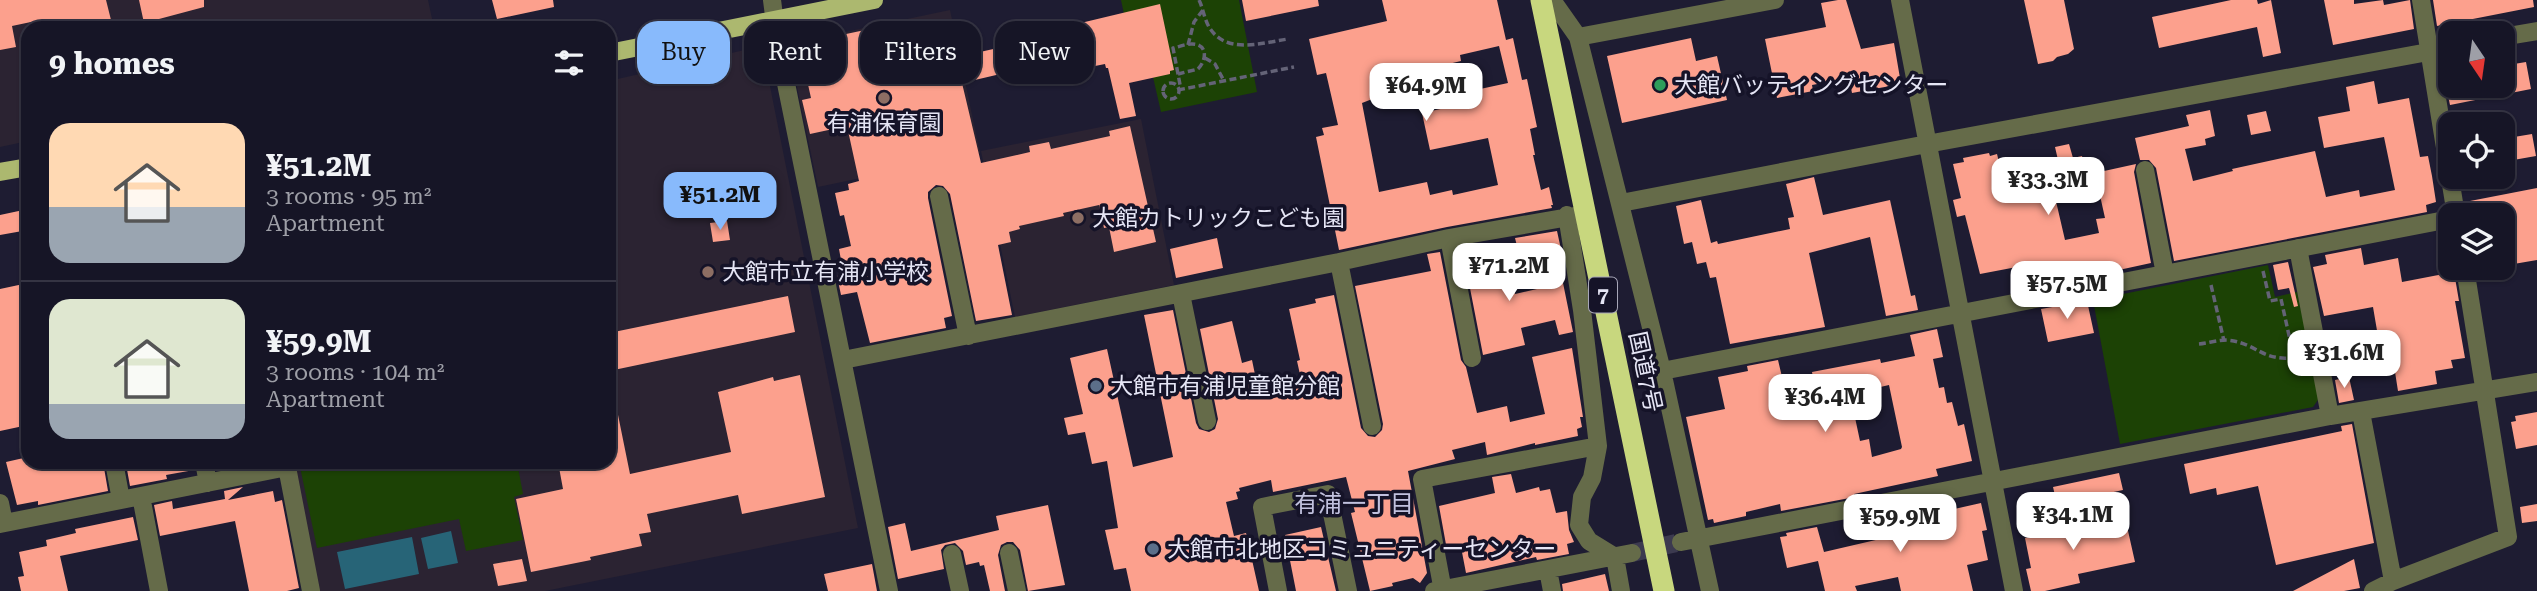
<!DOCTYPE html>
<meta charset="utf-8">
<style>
body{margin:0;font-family:"Roboto Serif","Noto Sans JP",serif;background:#1f1e2e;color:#f1f3f6;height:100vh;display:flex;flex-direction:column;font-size:26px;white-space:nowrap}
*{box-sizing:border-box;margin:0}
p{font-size:23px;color:#9e9fa7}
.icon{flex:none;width:38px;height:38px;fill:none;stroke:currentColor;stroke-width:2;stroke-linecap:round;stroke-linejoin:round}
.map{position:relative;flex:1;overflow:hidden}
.panel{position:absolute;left:21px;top:21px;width:595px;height:448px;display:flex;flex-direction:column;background:#161526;border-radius:21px;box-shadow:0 2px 5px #0004,0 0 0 2px #353443}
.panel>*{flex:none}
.hud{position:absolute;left:637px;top:21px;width:665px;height:63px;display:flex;gap:14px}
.needle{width:46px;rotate:167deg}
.controls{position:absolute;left:2438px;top:21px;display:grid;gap:14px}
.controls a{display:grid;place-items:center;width:77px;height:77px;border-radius:14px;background:#161526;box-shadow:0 2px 5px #0004,0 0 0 2px #353443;font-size:35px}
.price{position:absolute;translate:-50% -60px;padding:0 16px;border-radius:14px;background:#fff;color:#222;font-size:23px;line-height:46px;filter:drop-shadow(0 2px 4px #0008)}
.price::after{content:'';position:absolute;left:50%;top:42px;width:21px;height:16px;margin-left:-10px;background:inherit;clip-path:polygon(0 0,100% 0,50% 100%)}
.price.current{background:#88bafc;color:#111}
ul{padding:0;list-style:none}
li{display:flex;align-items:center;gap:21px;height:175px;padding:0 28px}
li+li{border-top:2px solid #353443}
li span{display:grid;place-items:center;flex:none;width:196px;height:140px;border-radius:21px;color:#555}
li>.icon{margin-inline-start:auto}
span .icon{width:84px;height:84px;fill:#fffc;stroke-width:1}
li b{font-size:30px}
h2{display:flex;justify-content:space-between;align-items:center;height:84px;padding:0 28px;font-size:30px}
.tag{padding:0 24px;border-radius:21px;background:#161526;box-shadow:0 2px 5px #0004,0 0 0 2px #353443;font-size:24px;line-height:63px}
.tag.current{background:#88bafc;color:#111}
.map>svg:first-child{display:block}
.education{fill:#2b2332}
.green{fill:#1c4205}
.water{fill:#276477}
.building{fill:#fca08d;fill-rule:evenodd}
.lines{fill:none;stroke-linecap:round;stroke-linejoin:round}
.street-tunnel{stroke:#3c3a4f;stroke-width:18;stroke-dasharray:18 9;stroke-linecap:butt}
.path{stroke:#646377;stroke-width:3.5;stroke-dasharray:7 3.5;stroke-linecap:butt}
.street{stroke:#656b49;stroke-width:18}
.primary{stroke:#acb86f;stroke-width:18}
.highway{stroke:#c8d77e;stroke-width:21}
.leisure-dot{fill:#2e9e5b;stroke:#151328;stroke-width:2.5}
.education-dot{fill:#8d6e63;stroke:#151328;stroke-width:2.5}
.service-dot{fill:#5c6f8a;stroke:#151328;stroke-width:2.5}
.labels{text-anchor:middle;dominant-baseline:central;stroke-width:7;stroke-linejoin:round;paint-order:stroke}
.shield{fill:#151328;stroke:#a7a6b8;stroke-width:2}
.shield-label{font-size:21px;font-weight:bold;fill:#e5e5f5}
.poi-label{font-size:23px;fill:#e5e5f5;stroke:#151328;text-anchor:start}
.street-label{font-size:23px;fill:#e5e5f5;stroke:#151328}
.neighbourhood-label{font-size:24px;fill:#c1c1de;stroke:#151328}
</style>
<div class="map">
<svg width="2537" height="591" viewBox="0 0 2537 591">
<rect width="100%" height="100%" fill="#1e1c32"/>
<!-- education -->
<path class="education" d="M0,0H428L434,28H28V141L0,147Z
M950,10L980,153L818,187L788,44Z
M762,46L858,528L545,591H317L292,462H609V81Z
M1141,119L1174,285L1015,317L981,151Z"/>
<!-- green -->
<path class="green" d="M1121,0H1239L1257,92L1161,112L1153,77L1138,80Z
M2268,265L2275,297L2297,292L2320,397L2313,407L2120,444L2093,300Z
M299,462H517L523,494L514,497L523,540L466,551L459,519L317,548Z"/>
<!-- water -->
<path class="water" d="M451,531L458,563L428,569L421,538Z
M412,537L419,574L345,589L337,552Z"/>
<!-- building -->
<path class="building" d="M0,0H106L111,20L76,28H47L45,19L12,26L16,47L0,50Z
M139,0H204V7L144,23Z
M492,0H553L554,7L497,19Z
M1242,0H1318L1319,6L1246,21Z
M1382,0H1497L1506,40L1513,38L1522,80L1527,79L1537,127L1530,129L1535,155H1533L1541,190L1549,187L1553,205H1551L1552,208L1447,227L1339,250L1316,137L1324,135L1322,128L1338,125L1326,73L1317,75L1309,39L1387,21ZM1499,46L1508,83L1443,97L1445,108L1422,113L1430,150L1488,138L1498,185L1453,195L1452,190L1430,195L1427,182L1379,192L1362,103L1380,96L1379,91L1443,77L1440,66L1461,61L1460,55Z
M1838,0H1846L1861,49L1894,43L1901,84L1852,93L1849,78L1812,85L1813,91L1777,98L1765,39L1826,27L1821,3Z
M2024,0H2064L2074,49L2068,54L2057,57L2053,61L2038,64Z
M2231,0H2257L2258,4L2271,0L2281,53L2263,57L2257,27L2159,48L2152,17Z
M2324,0H2354V4L2383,0L2384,5L2410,0L2414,29L2333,45Z
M2433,0H2533L2534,7L2437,26Z
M1160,4L1174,70L1170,71V74L1129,83L1136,116L1120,119L1108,68H1106L1105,64L1095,66L1094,60L1043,72L1044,76L1012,83L1009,72L962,83L981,163L1030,152L1029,146L1049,142L1051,149L1110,136L1109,131L1130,126L1156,242L1114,252L1109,227L1104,228L1099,205L1063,213L1064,216L1019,226L1020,229L1009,232L1011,242L998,245L1012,315L976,321L950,194L943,186L936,185L928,192V198L952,316L944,318L946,328L870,343L857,292L841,295L837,276L841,275L837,261L841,260L839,249L851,246L844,215L840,216L835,193L849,190L848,184L859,181L847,126L810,134L802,100L811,98L799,44L912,20L925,78L956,70L953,58L1025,42L1028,55L1059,48L1058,45L1067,42L1064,27Z
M1691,38L1696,61L1717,56L1727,100L1622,123L1607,56Z
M2526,62L2531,89L2450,105L2446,86H2502V66Z
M2374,81L2378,104L2409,98L2420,157L2428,156L2432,176L2436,202L2426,205L2427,212L2174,261L2156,168L2149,160H2140L2135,138L2189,126L2186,115L2210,110L2215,136L2205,139L2206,145L2185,149L2193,181L2233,171L2232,169L2315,151L2326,197L2359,190L2360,197L2395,190L2384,137L2324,148L2318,117L2350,111L2346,87Z
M2266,111L2271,131L2251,135L2247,115Z
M2532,134L2536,156L2502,162V139Z
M2069,144L2073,158L2082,156L2089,189L2055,197L2065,240L2099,233L2096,219L2105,218L2095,173L2136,164L2134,172L2151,263L2050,285L2048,274L2024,278L2022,266L1980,274L1965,215L1957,217L1953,200L1961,198L1953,164L1964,162L1963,158L1989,153L1990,156L1997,154L1999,162L2021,157L2024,168L2058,160L2055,147Z
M1814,177L1823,215L1890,200L1911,296L1915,295L1918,310L1886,316L1870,237L1809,253L1825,327L1730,344L1716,277L1710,278L1706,262L1697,264L1692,242L1684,244L1676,206L1701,200L1711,243L1717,241L1718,244L1790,229L1788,218L1794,217L1786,184Z
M2537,188V260L2502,266V215H2472L2470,201Z
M28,209V230L0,235V215Z
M727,221L730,240L713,242L710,223Z
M1557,231L1562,254L1521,262L1515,238Z
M1217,238L1223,268L1176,278L1170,249Z
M1479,244L1483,259L1506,254L1515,294L1563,283L1573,332L1559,335L1555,320L1521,328L1525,345L1483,355L1462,247Z
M2361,248L2364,265L2398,258L2402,282L2454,272L2459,301H2455L2465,358L2451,360L2453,368L2435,371L2437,384L2398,391L2392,353L2381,354L2373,307L2324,316L2313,267L2327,264L2325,255Z
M1440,252L1461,360L1466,367L1477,413L1507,406L1510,422L1545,414L1532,357L1572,348L1583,417H1580L1582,427L1577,429L1578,436L1535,445V443L1487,455L1485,442L1452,450L1455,459L1408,471L1427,573L1420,583L1413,578L1392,583L1393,586L1370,591L1351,513L1355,512L1346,477L1273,492L1271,480L1239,488L1240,491L1236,492L1238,499L1226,502L1234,536L1246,533L1259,591H1131L1126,568L1114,570L1105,530L1118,528L1107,461L1092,464L1085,432L1068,435L1064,418L1083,414L1070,358L1107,349L1133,467L1173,457L1144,315L1173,310L1196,423L1199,429L1209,432L1215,429L1218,419L1200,329L1232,321L1242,363L1252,360L1258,389L1301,379L1297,361L1300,360L1289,309L1316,303L1315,299L1334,295L1361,428L1368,436L1375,437L1382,430L1383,424L1355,286L1431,271L1427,254Z
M2288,262L2298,306L2294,307L2289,288L2278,290L2273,265Z
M28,283V313L23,314L28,336V425L0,431V289Z
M788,296L795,332L609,371V333Z
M2087,301L2094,333L2048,342L2041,309Z
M1937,329L1943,357L1933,359L1939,388L1944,387L1947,403L1952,402L1958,426L1964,424L1972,461L1936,469L1938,476L1854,494L1855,497L1781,511L1780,504L1746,512V516L1714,523L1713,519L1708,520L1686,417L1725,409L1718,377L1748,371L1747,366L1778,360L1786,394L1815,388L1812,372L1880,359L1881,363L1915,356L1910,335ZM1889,385L1902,447L1901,449L1872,457L1869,439L1860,441L1850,394Z
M800,375L825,497L742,514L738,495L647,514L651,532L639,534L642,546L590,557L591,560L531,572L516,499L563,489L558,462H609V406L616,405L630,474L731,452L718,392L773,377L774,381Z
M2349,377L2354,400L2339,403L2335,380Z
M2537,412V445L2516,449L2511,422L2516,421L2515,416Z
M2352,424L2374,543L2276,565L2258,486L2217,495L2216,488L2190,494L2184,464L2342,431L2341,426Z
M28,457V462H103L108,491L38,505V501L17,505L6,462Z
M138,462H193L194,470L166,475L167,479L130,486L126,464Z
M2119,473L2123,490L2057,504L2053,487Z
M1511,474L1516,493L1539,487L1540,491L1550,489L1556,513L1567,511L1569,530L1574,542L1567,544L1569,554L1537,560L1536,557L1466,573L1461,547L1447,550L1439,506L1495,493L1492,477Z
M243,487L228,500L273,491L275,502L282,500L299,588L287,591H249L235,521L160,536L154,505L172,501L173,509L225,499L224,491Z
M1981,503L1987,530L1982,531L1988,560L1967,565L1973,591H1901L1898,577L1855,586L1857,591H1825L1818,561L1787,568L1780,537L1787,536L1786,533L1817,527L1824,552L1880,539L1879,533L1901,528L1900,525L1941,516V512Z
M2537,504V521L2522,523L2520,507Z
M1048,505L1065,585L1028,591L1020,550L1013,542H1007L1001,545L998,555L1005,591H990L984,565L980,566L979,562L966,565L963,551L955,543L945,545L941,550L944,569L898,579L888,527L905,523L911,551L999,530L996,516Z
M2071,513L2075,534L2126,522L2135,562L2078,574L2080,583L2045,591H2031L2026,569L2031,568L2025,538L2030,537L2026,523Z
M133,517L138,540L60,556L68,591H21L18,577L24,576L19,552L47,546L46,540L76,533L75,529Z
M1321,527L1336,591H1296L1285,535Z
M522,559L527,581L498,586L493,564Z
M2354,559L2360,588L2344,591H2293Z
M872,564L877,591H828L824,574Z
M1605,574L1609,591H1563L1562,584Z"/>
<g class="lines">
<!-- street-tunnel -->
<path class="street-tunnel" d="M1632,553L1681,542"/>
<!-- path -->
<path class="path" d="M1199,0C1203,8 1204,18 1209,27C1226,55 1261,43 1288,39
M1188,45L1194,22L1203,10
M1205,58L1215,64L1224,81
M1178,74L1173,48C1179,47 1185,44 1191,44C1208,43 1207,60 1198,69L1178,74L1181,90
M1163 91a8 8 0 1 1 16 0a8 8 0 1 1-16 0Z
M1178,90L1294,67
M2263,271L2270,301L2281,299L2294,358
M2211,285L2224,341
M2199,344C2208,343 2218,340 2227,340C2259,343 2263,365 2302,356"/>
<!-- street -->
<path class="street" d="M772,0L777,39L889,591
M1552,0L1578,37L1662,371L1710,591
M1900,0L2014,591
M2421,0L2456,215
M1578,37L1775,0
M2502,37L2537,31
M2145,170L2165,274
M939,196L968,336
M1621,203L1927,144L2450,48
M1567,215L1582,310L1598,446L1592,478L1582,497L1579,525L1589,541L1615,557
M1449,238L1472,358
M2298,248L2330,416
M1339,262L1372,426
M1181,294L1207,421
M843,360L1339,262L1449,238L1586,214
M1662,371L2450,219
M2361,412L2393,581
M114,462L121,500
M204,462L208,483
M286,462L311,591
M141,496L159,591
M0,503L4,523
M0,524L287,467
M1681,542L2330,416L2537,382
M1009,553L1017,591
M952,554L960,591
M1615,557L1621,591
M1548,570L1552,591
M1278,591L1262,507L1328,494L1348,591
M1434,591L1632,553
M1443,591L1422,479L1598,446
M2373,591L2393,581L2508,537L2465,268"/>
<!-- primary -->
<path class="primary" d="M609,53L874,0
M0,172L28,167"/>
<!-- highway -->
<path class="highway" d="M1541,0L1664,591"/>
</g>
<!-- markers -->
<circle class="leisure-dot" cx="1660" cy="85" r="7"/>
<g class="education-dot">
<circle cx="884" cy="98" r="7"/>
<circle cx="1078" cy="218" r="7"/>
<circle cx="708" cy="272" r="7"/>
</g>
<g class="service-dot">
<circle cx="1096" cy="386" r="7"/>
<circle cx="1153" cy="549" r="7"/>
</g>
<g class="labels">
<!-- shield labels -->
<rect class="shield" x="1589" y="277.5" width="28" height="35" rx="5"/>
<g class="shield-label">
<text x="1603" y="295">7</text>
</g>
<!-- poi labels -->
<g class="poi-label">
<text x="1674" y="85">大館バッティングセンター</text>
<text x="884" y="123" text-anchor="middle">有浦保育園</text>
<text x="1092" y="218">大館カトリックこども園</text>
<text x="722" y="272">大館市立有浦小学校</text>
<text x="1110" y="386">大館市有浦児童館分館</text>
<text x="1167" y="549">大館市北地区コミュニティーセンター</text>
</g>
<!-- street labels -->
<g class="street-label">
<text transform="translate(1645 372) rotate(78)">国道7号</text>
</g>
<!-- neighbourhood labels -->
<g class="neighbourhood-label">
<text x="1354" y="504">有浦一丁目</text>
</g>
</g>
</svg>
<div class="controls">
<a><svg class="needle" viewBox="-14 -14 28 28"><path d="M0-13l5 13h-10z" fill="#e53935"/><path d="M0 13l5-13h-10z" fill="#9e9fa7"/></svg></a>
<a><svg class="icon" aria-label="locate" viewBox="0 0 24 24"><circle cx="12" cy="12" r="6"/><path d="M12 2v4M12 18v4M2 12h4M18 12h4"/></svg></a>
<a><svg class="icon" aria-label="layers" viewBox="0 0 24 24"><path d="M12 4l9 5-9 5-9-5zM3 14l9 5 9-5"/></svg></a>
</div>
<b class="price" style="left:1426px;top:123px">¥64.9M</b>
<b class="price" style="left:2048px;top:217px">¥33.3M</b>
<b class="price current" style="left:720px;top:232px">¥51.2M</b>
<b class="price" style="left:1509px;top:303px">¥71.2M</b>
<b class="price" style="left:2067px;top:321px">¥57.5M</b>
<b class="price" style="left:2344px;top:390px">¥31.6M</b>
<b class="price" style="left:1825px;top:434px">¥36.4M</b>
<b class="price" style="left:2073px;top:552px">¥34.1M</b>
<b class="price" style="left:1900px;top:554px">¥59.9M</b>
<div class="hud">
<a class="tag current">Buy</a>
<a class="tag">Rent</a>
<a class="tag">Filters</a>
<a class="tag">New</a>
</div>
<section class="panel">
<h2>9 homes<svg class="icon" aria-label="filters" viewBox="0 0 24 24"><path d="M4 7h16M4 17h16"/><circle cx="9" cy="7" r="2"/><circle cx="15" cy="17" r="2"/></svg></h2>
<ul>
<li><span style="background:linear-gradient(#ffd9b3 60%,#9aa5b1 0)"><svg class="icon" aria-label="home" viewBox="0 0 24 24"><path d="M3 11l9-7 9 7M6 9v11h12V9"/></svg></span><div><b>¥51.2M</b><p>3 rooms · 95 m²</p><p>Apartment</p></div></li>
<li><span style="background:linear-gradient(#dfe7d0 75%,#9aa5b1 0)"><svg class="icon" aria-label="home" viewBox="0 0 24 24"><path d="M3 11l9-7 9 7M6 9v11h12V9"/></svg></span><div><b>¥59.9M</b><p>3 rooms · 104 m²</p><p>Apartment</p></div></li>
</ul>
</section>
</div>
